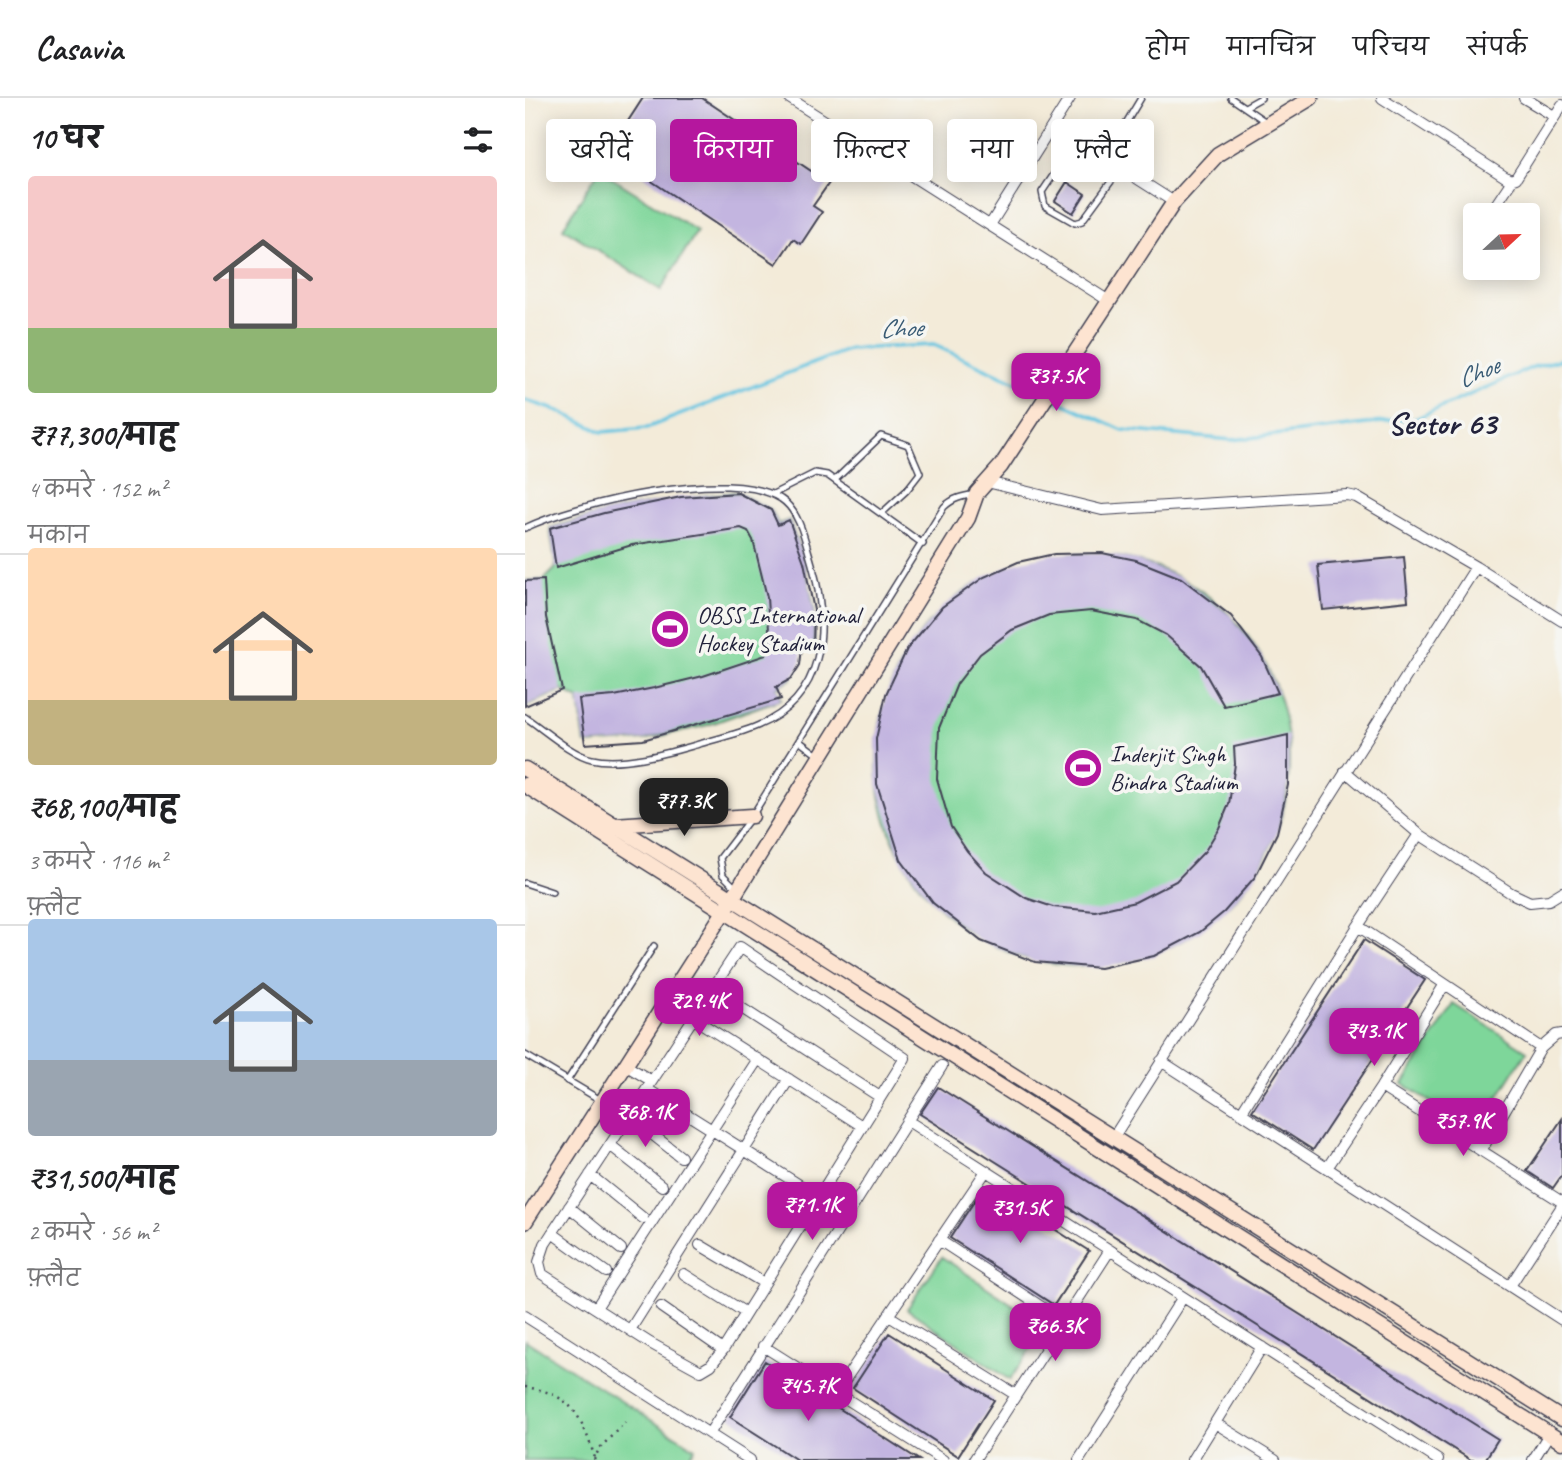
<!DOCTYPE html>
<html lang="hi">
<meta charset="utf-8">
<style>
body{margin:0;font-family:Caveat,"Playpen Sans Deva",sans-serif;background:#f6f6f6;color:#202124;height:100vh;display:flex;flex-direction:column;font-size:26px;white-space:nowrap}
*{box-sizing:border-box;margin:0}
p{font-size:23px;color:#757577}
.icon{flex:none;width:38px;height:38px;fill:none;stroke:currentColor;stroke-width:2;stroke-linecap:round;stroke-linejoin:round}
.map{position:relative;flex:1;overflow:hidden}
.details{display:flex;flex-direction:column;background:#fff;width:525px}
.details>*{flex:none}
.guide{position:absolute;left:21px;top:21px;width:665px;height:63px;display:flex;gap:14px}
.needle{width:46px;rotate:68deg}
.tools{position:absolute;left:938px;top:105px;display:grid;gap:14px}
.tools a{display:grid;place-items:center;width:77px;height:77px;border-radius:7px;background:#fff;box-shadow:0 4px 18px #0003;font-size:35px}
.price{position:absolute;translate:-50% -60px;padding:0 16px;border-radius:14px;background:#b5179e;color:#fff;font-size:23px;line-height:46px;filter:drop-shadow(0 2px 4px #0008)}
.price::after{content:'';position:absolute;left:50%;top:42px;width:21px;height:16px;margin-left:-10px;background:inherit;clip-path:polygon(0 0,100% 0,50% 100%)}
.price.on{background:#222;color:#fff}
ul{padding:0;list-style:none}
li{display:grid;align-content:center;gap:14px;height:371px;padding:0 28px}
li+li{border-top:2px solid #e0e0e0}
li span{display:grid;place-items:center;height:217px;border-radius:7px;color:#555}
li>.icon{margin-inline-start:auto}
span .icon{width:126px;height:126px;fill:#fffc;stroke-width:1}
li b{font-size:30px}
h2{display:flex;justify-content:space-between;align-items:center;height:84px;padding:0 28px;font-size:30px}
.chip{padding:0 24px;border-radius:7px;background:#fff;box-shadow:0 4px 18px #0003;font-size:24px;line-height:63px}
.chip.on{background:#b5179e;color:#fff}
header{display:flex;align-items:center;gap:42px;box-sizing:border-box;height:98px;padding:0 35px;background:#fff;border-bottom:2px solid #e0e0e0}
header strong{font-size:33px}
nav{display:flex;gap:38px;margin-inline-start:auto;font-size:24px}
main{display:flex;flex:1;min-height:0}
.map>svg:first-child{display:block}
.green{fill:#7ed69a;stroke:#507c6a;stroke-width:2}
.lines{fill:none;stroke-linecap:round;stroke-linejoin:round}
.stream{stroke:#63c5e1;stroke-width:3.5}
.building{fill:#c3b5e0}
.lane-casing{stroke:#414053;stroke-width:8}
.street-casing{stroke:#414053;stroke-width:12}
.secondary-casing{stroke:#414053;stroke-width:17}
.path{stroke:#414053;stroke-width:2.5;stroke-dasharray:2 5;stroke-linecap:butt}
.lane{stroke:#fff;stroke-width:5}
.street{stroke:#fff;stroke-width:10}
.secondary{stroke:#fde4d1;stroke-width:14}
.labels{text-anchor:middle;dominant-baseline:central;stroke-width:7;stroke-linejoin:round;paint-order:stroke}
.poi-label{font-size:24px;fill:#22223b;stroke:#f6f6f2;text-anchor:start}
.water-label{font-size:26px;font-style:italic;fill:#395b75;stroke:#f6f6f2}
.district-label{font-size:32px;font-weight:bold;fill:#22223b;stroke:#f6f6f2}
</style>
<header>
<strong>Casavia</strong>
<nav><a>होम</a><a>मानचित्र</a><a>परिचय</a><a>संपर्क</a></nav>
</header>
<main>
<section class="details">
<h2>10 घर<svg class="icon" aria-label="filters" viewBox="0 0 24 24"><path d="M4 7h16M4 17h16"/><circle cx="9" cy="7" r="2"/><circle cx="15" cy="17" r="2"/></svg></h2>
<ul>
<li><span style="background:linear-gradient(#f6c9c9 70%,#8fb573 0)"><svg class="icon" aria-label="home" viewBox="0 0 24 24"><path d="M3 11l9-7 9 7M6 9v11h12V9"/></svg></span><div><b>₹77,300/माह</b><p>4 कमरे · 152 m²</p><p>मकान</p></div></li>
<li><span style="background:linear-gradient(#ffd9b3 70%,#c2b280 0)"><svg class="icon" aria-label="home" viewBox="0 0 24 24"><path d="M3 11l9-7 9 7M6 9v11h12V9"/></svg></span><div><b>₹68,100/माह</b><p>3 कमरे · 116 m²</p><p>फ़्लैट</p></div></li>
<li><span style="background:linear-gradient(#a9c7e8 65%,#9aa5b1 0)"><svg class="icon" aria-label="home" viewBox="0 0 24 24"><path d="M3 11l9-7 9 7M6 9v11h12V9"/></svg></span><div><b>₹31,500/माह</b><p>2 कमरे · 56 m²</p><p>फ़्लैट</p></div></li>
</ul>
</section>
<div class="map">
<svg width="1037" height="1362" viewBox="0 0 1037 1362">
<rect width="100%" height="100%" fill="#f6f6f2"/>
<filter id="ink" filterUnits="userSpaceOnUse"><feTurbulence type="fractalNoise" baseFrequency=".0143" numOctaves="2"/><feDisplacementMap in="SourceGraphic" scale="14" xChannelSelector="R" yChannelSelector="G"/><feConvolveMatrix kernelMatrix="1 2 1 2 8 2 1 2 1" color-interpolation-filters="sRGB"/></filter>
<filter id="wash" filterUnits="userSpaceOnUse"><feTurbulence type="fractalNoise" baseFrequency=".00686" numOctaves="4" result="noise"/><feDisplacementMap in="SourceGraphic" scale="28" xChannelSelector="R" yChannelSelector="G"/><feGaussianBlur stdDeviation="1.57" result="paint"/><feColorMatrix in="noise" values="0 0 0 0 0 0 0 0 0 0 0 0 0 0 0 0 0 1.4 0 .05"/><feComposite in="paint" operator="in"/></filter>
<g filter="url(#wash)">
<rect width="100%" height="100%" fill="#f3ebd9"/>
<!-- green -->
<path class="green" d="M74,72L172,133L136,192L38,130Z
M211,394L246,412L253,426L264,422L279,464L289,512V550H277L266,581L251,589L256,601L183,627L118,642L60,646L54,601L37,592L0,608V483L19,482L31,470L25,430C87,412 147,400 211,394Z
M352 662a206 206 0 1 1 412 0a206 206 0 1 1-412 0Z
M929,906L1002,953L951,1034L878,986Z
M417,1159L521,1229L485,1282L382,1211Z
M0,1242L170,1350L162,1362H0Z"/>
<g class="lines">
<!-- stream -->
<path class="stream" d="M524,299L598,332L707,342L892,320L1008,269L1037,261
M0,302L36,314L77,334L121,330L325,251L409,247L517,296"/>
</g>
<g id="blocks">
<!-- building -->
<path class="building" d="M118,0H177L304,85L288,108L297,114L276,146L268,141L251,166L83,54Z
M542,84L560,96L548,115L530,103Z
M213,395L246,412L253,427L264,422L279,464L289,512L288,550H277L275,567L266,581L251,589L256,601L118,642L60,646L54,601L89,598L129,590L178,578L241,557L245,549L242,499L228,442L223,433L216,430L107,447L31,470L25,430L79,415L156,399Z
M577,455L611,462L656,480L706,518L737,559L753,595L699,608L676,568L641,537L612,522L566,513L524,517L487,532L455,556L432,586L414,630L412,681L426,729L442,753L461,774L501,800L528,809L570,813L610,804L651,783L680,753L694,730L704,706L710,666L709,649L763,637V687L752,735L730,779L699,814L675,834L629,858L575,870L510,864L456,843L408,805L376,762L352,686L351,641L361,596L382,551L417,509L459,479L493,464L529,456Z
M879,459L883,503L798,512L793,467Z
M19,482L21,519L37,592L0,608V483Z
M839,842L900,882L788,1052L727,1013Z
M413,989L973,1341L960,1362H946L395,1016Z
M1037,1021V1077L1028,1090L1002,1073Z
M460,1087L564,1153L529,1207L425,1140Z
M364,1235L469,1302L433,1358L328,1290Z
M240,1263L270,1282L394,1362H272L241,1342L205,1319Z"/>
</g>
</g>
<g filter="url(#ink)">
<use href="#blocks" fill-opacity="0" stroke="#414053" stroke-width="2"/>
<g class="lines">
<!-- lane casing -->
<g class="lane-casing">
<path id="lane" d="M706,0L741,24
M720,9L736,0
M552,42L517,94L520,108L550,125L557,123L596,70
M580,60L616,0
M311,381L356,338L383,347L395,375L381,393L357,415
M248,396L290,375L302,377L398,446
M0,430C51,405 207,368 256,401C275,413 281,446 287,466C305,529 301,600 232,628C213,636 191,641 171,647C142,655 97,668 67,661C47,657 18,631 0,619
M274,643L294,658
M0,785L27,794
M211,790L198,777L195,760L227,718L419,409C428,400 438,398 451,396
M0,957L77,1003
M42,983L129,848"/>
</g>
<!-- street casing -->
<g class="street-casing">
<path id="street" d="M264,0L584,203
M857,0L985,82L991,80L1037,7
M999,0L1029,18
M528,27L649,104
M964,117L988,81
M465,127L545,0
M462,384L577,412L822,397L831,399L951,469L1037,523
M820,673L894,736L986,795L1005,804L1024,802L1037,794
M833,828L1016,950
M215,849L380,960L198,1252L186,1267L176,1273L125,1245L17,1176L14,1164L20,1146Z
M187,891L355,999
M168,920L337,1028
M636,963L1037,1222
M100,967L127,983
M856,989L1037,1104
M122,991L292,1098
M716,1015L833,828L894,736
M104,1018L156,1059
M383,1023L913,1362
M588,1040L951,469
M85,1047L137,1088
M956,1053L1016,950L1031,937L1037,936
M802,1070L856,989L920,886
M65,1077L118,1120
M44,1109L96,1151
M27,1135L81,1174
M414,1142L538,1223
M175,1147L239,1185
M159,1176L221,1215
M985,1188L1037,1108
M136,1209L198,1252
M71,1210L233,961
M0,1218L225,1362
M364,1218L491,1297
M105,1232L264,981
M238,1248L418,1362
M311,1295L461,1073
M690,1325L750,1362
M184,1336L417,968
M449,1362L585,1152
M554,1362L658,1199
M667,1362L737,1249
M1008,1362L1024,1336"/>
</g>
<!-- secondary casing -->
<g class="secondary-casing">
<path id="secondary" d="M0,671L1037,1321
M0,687L1037,1344
M89,727L227,718
M0,1124L207,801L443,420L452,395L476,368L649,104L693,56L786,0"/>
</g>
<!-- path -->
<path class="path" d="M0,1289C48,1296 56,1318 70,1360
M69,1362L74,1351L100,1324"/>
<!-- lane -->
<use href="#lane" class="lane"/>
<!-- street -->
<use href="#street" class="street"/>
<!-- secondary -->
<use href="#secondary" class="secondary"/>
</g>
</g>
<!-- icons -->
<defs>
<g id="stadium-disc" transform="scale(2.0125)"><circle r="9.5" fill="#b5179e" stroke="#f6f6f2"/><path d="M0-5a6.5 5 0 1 0 0 10a6.5 5 0 1 0 0-10ZM-3.5-1.8h7v3.6h-7Z" fill="#fff"/></g>
</defs>
<g fill-rule="evenodd">
<use href="#stadium-disc" x="145" y="531"/>
<use href="#stadium-disc" x="558" y="670"/>
</g>
<g class="labels">
<!-- poi labels -->
<g class="poi-label">
<text x="172" y="517">OBSS International<tspan x="172" dy="28">Hockey Stadium</tspan></text>
<text x="585" y="656">Inderjit Singh<tspan x="585" dy="28">Bindra Stadium</tspan></text>
</g>
<!-- water labels -->
<g class="water-label">
<text transform="translate(376 230) rotate(-2)">Choe</text>
<text transform="translate(953 274) rotate(-22)">Choe</text>
</g>
<!-- district labels -->
<g class="district-label">
<text x="917" y="325">Sector 63</text>
</g>
</g>
</svg>
<div class="tools">
<a><svg class="needle" viewBox="-14 -14 28 28"><path d="M0-13l5 13h-10z" fill="#e53935"/><path d="M0 13l5-13h-10z" fill="#757577"/></svg></a>
</div>
<b class="price" style="left:531px;top:315px">₹37.5K</b>
<b class="price on" style="left:159px;top:740px">₹77.3K</b>
<b class="price" style="left:174px;top:940px">₹29.4K</b>
<b class="price" style="left:849px;top:970px">₹43.1K</b>
<b class="price" style="left:120px;top:1051px">₹68.1K</b>
<b class="price" style="left:938px;top:1060px">₹57.9K</b>
<b class="price" style="left:287px;top:1144px">₹71.1K</b>
<b class="price" style="left:495px;top:1147px">₹31.5K</b>
<b class="price" style="left:530px;top:1265px">₹66.3K</b>
<b class="price" style="left:283px;top:1325px">₹45.7K</b>
<div class="guide">
<a class="chip">खरीदें</a>
<a class="chip on">किराया</a>
<a class="chip">फ़िल्टर</a>
<a class="chip">नया</a>
<a class="chip">फ़्लैट</a>
</div>
</div>
</main>
